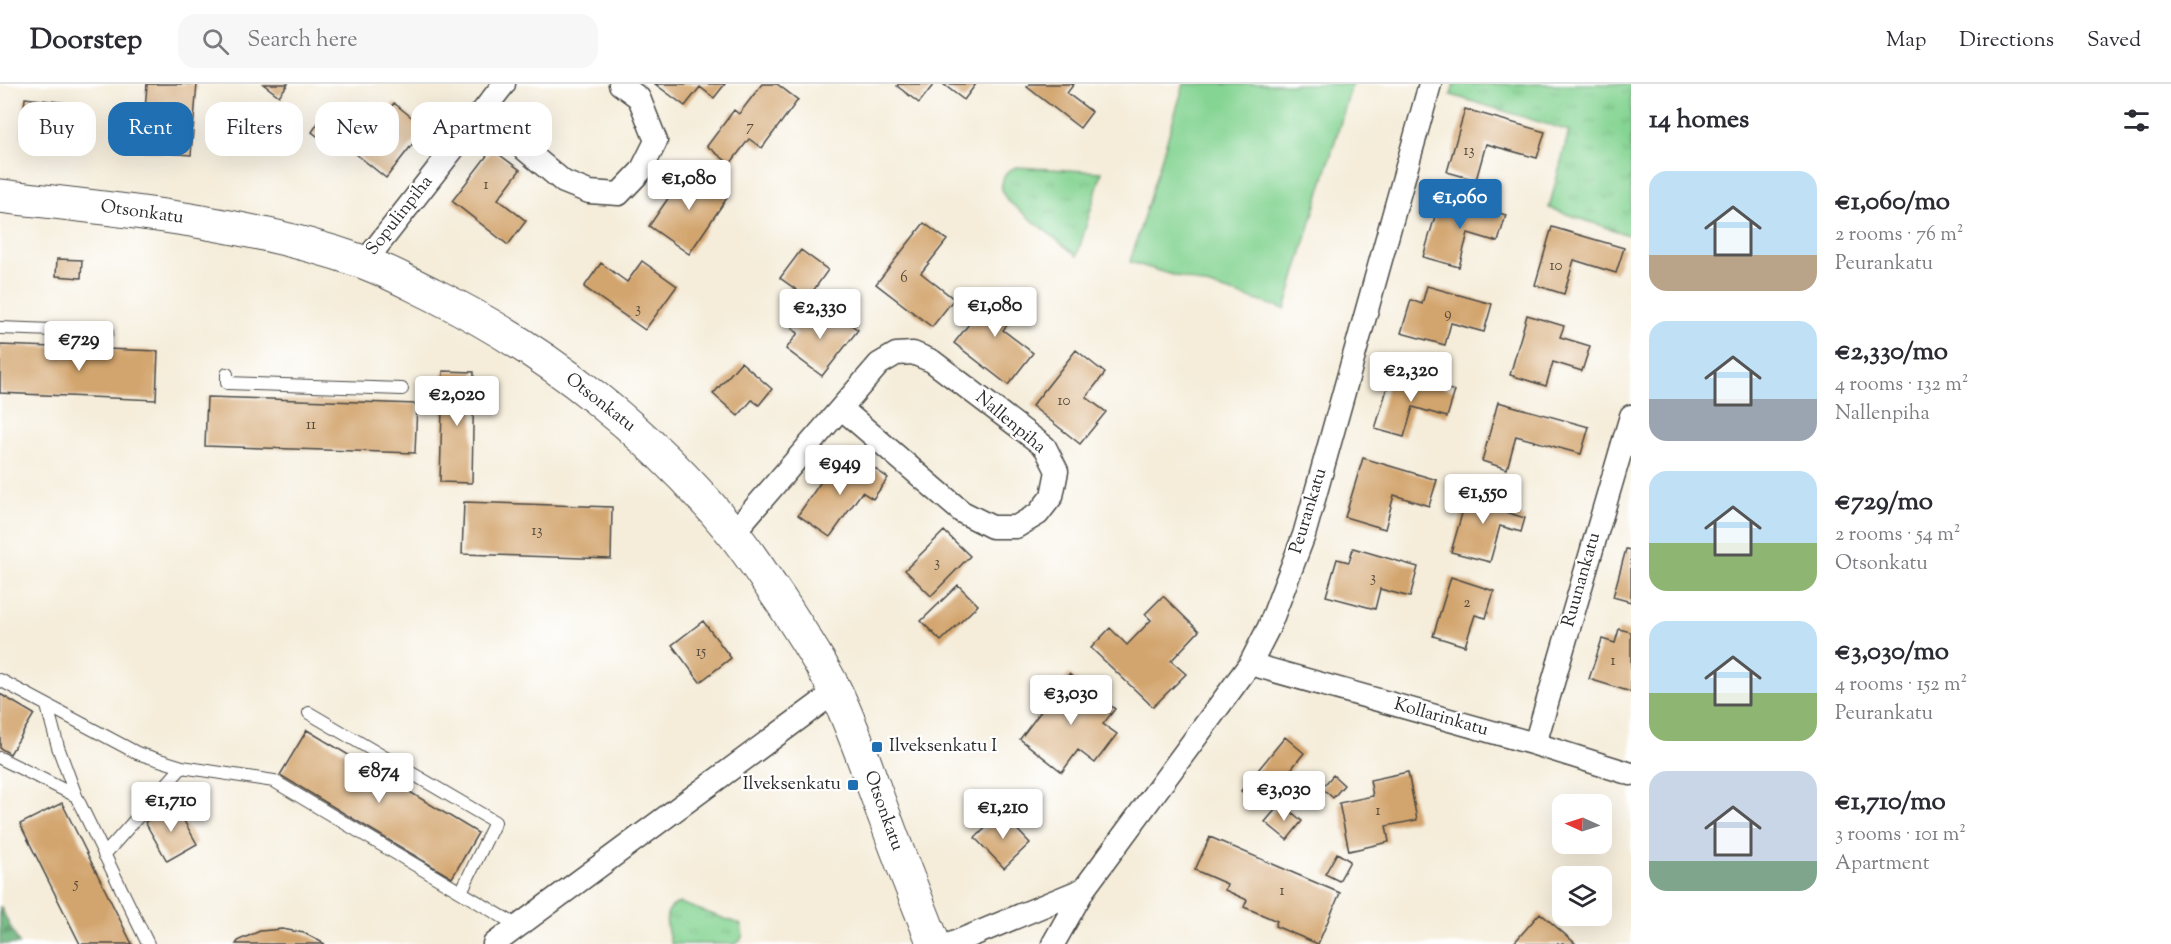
<!DOCTYPE html>
<meta charset="utf-8">
<style>
body{margin:0;font-family:"Sorts Mill Goudy",serif;background:#f7f7f7;color:#2b2b33;height:100vh;display:flex;flex-direction:column;font-size:22px;white-space:nowrap}
*{box-sizing:border-box;margin:0}
p{font-size:20px;color:#7c7c81}
.icon{flex:none;width:33px;height:33px;fill:none;stroke:currentColor;stroke-width:2;stroke-linecap:round;stroke-linejoin:round}
.map{position:relative;flex:1;overflow:hidden}
.side{display:flex;flex-direction:column;background:#fff;width:540px}
.side>*{flex:none}
.hud{position:absolute;left:18px;top:18px;width:570px;height:54px;display:flex;gap:12px}
.needle{width:39px;rotate:273deg}
.controls{position:absolute;left:1552px;top:710px;display:grid;gap:12px}
.controls a{display:grid;place-items:center;width:60px;height:60px;border-radius:12px;background:#fff;box-shadow:0 6px 24px #0002;font-size:30px}
.price{position:absolute;translate:-50% -51px;padding:0 14px;border-radius:6px;background:#fff;color:#222;font-size:20px;line-height:39px;filter:drop-shadow(0 2px 3px #0008)}
.price::after{content:'';position:absolute;left:50%;top:36px;width:18px;height:14px;margin-left:-9px;background:inherit;clip-path:polygon(0 0,100% 0,50% 100%)}
.price.on{background:#1f6fb2;color:#fff}
ul{padding:0;list-style:none}
li{display:flex;align-items:center;gap:18px;height:150px;padding:0 18px}
li span{display:grid;place-items:center;flex:none;width:168px;height:120px;border-radius:18px;color:#555}
li>.icon{margin-inline-start:auto}
span .icon{width:72px;height:72px;fill:#fffc;stroke-width:1}
li b{font-size:26px}
h2{display:flex;justify-content:space-between;align-items:center;height:72px;padding:0 18px;font-size:26px}
.tag{padding:0 21px;border-radius:18px;background:#fff;box-shadow:0 6px 24px #0002;font-size:21px;line-height:54px}
.tag.on{background:#1f6fb2;color:#fff}
header{display:flex;align-items:center;gap:36px;box-sizing:border-box;height:84px;padding:0 30px;background:#fff;border-bottom:2px solid #e1e1e2}
header strong{font-size:28px}
nav{display:flex;gap:33px;margin-inline-start:auto;font-size:21px}
.search{width:420px;height:54px;background:#f7f7f7;display:flex;align-items:center;gap:15px;box-sizing:border-box;padding:0 21px;border-radius:18px;color:#7c7c81;font-size:22px}
main{display:flex;flex:1;min-height:0}
.map>svg:first-child{display:block}
.grass{fill:url(#grass-tufts);stroke:#58805f;stroke-width:1.5}
.forest{fill:url(#forest-firs);stroke:#4c7054;stroke-width:1.5}
.garden{fill:#85d493;stroke:#58805f;stroke-width:1.5}
.building{fill:#d3a56e}
.lines{fill:none;stroke-linecap:round;stroke-linejoin:round}
.lane-casing{stroke:#494845;stroke-width:14}
.street-casing{stroke:#494845;stroke-width:25}
.secondary-casing{stroke:#494845;stroke-width:35}
.lane{stroke:#fff;stroke-width:12}
.street{stroke:#fff;stroke-width:22}
.secondary{stroke:#fff;stroke-width:33}
.poi-dot{fill:#1f6fb2;stroke:#fff;stroke-width:2}
.labels{text-anchor:middle;dominant-baseline:central;stroke-width:4.5;stroke-linejoin:round;paint-order:stroke}
.number-label{font-size:15px;fill:#554a3c}
.street-label{font-size:18px;fill:#2b2b2b;stroke:#fff}
.poi-label{font-size:18px;fill:#2b2b2b;stroke:#fff;text-anchor:start}
</style>
<header>
<strong>Doorstep</strong>
<div class="search"><svg class="icon" aria-label="search" viewBox="0 0 24 24"><circle cx="10" cy="10" r="6"/><path d="M15 15l6 6"/></svg>Search here</div>
<nav><a>Map</a><a>Directions</a><a>Saved</a></nav>
</header>
<main>
<div class="map">
<svg width="1631" height="860" viewBox="0 0 1631 860">
<defs>
<pattern id="grass-tufts" width="24" height="20" patternUnits="userSpaceOnUse" patternTransform="scale(1.5)"><rect width="24" height="20" fill="#85d493"/><path d="M3 7l-1-3M5 7V3M7 7l1-3M15 17l-1-3M17 17v-4M19 17l1-3" fill="none" stroke="#73b67f"/></pattern>
<pattern id="forest-firs" width="22" height="20" patternUnits="userSpaceOnUse" patternTransform="scale(1.5)"><rect width="22" height="20" fill="#6cb67d"/><path d="M5 1l3.5 6h-7zM16 11l3.5 6h-7z" fill="#599467"/></pattern>
</defs>
<rect width="100%" height="100%" fill="#fff"/>
<filter id="ink" filterUnits="userSpaceOnUse"><feTurbulence type="fractalNoise" baseFrequency=".0167" numOctaves="2"/><feDisplacementMap in="SourceGraphic" scale="12" xChannelSelector="R" yChannelSelector="G"/><feConvolveMatrix kernelMatrix="1 2 1 2 8 2 1 2 1" color-interpolation-filters="sRGB"/></filter>
<filter id="wash" filterUnits="userSpaceOnUse"><feTurbulence type="fractalNoise" baseFrequency=".008" numOctaves="4" result="noise"/><feDisplacementMap in="SourceGraphic" scale="24" xChannelSelector="R" yChannelSelector="G"/><feGaussianBlur stdDeviation="1.35" result="paint"/><feColorMatrix in="noise" values="0 0 0 0 0 0 0 0 0 0 0 0 0 0 0 0 0 1.4 0 .05"/><feComposite in="paint" operator="in"/></filter>
<g filter="url(#wash)">
<rect width="100%" height="100%" fill="#f5edda"/>
<!-- grass -->
<path class="grass" d="M1454,0H1631V152L1549,124L1569,47L1451,11Z
M1016,83L1102,88L1077,172L1008,117C997,104 1001,89 1016,83Z
M680,819L740,840C744,848 744,855 736,860H671C667,845 660,824 680,819Z"/>
<!-- forest -->
<path class="forest" d="M0,822L19,860H0Z"/>
<!-- garden -->
<path class="garden" d="M1184,0H1352L1285,225L1130,178Z"/>
<g id="blocks">
<!-- building -->
<path class="building" d="M147,0H197L191,71L142,67Z
M263,0H288L279,12Z
M655,0H725L714,14L700,3L685,22Z
M762,0H777L798,16L762,64L749,55L730,80L707,62L734,26L739,30Z
M899,0H934L919,19L897,2Z
M943,0H976L964,16Z
M1030,0H1074L1067,9L1092,28L1080,44L1027,3Z
M25,14L76,20L74,42L67,41L64,58L21,53Z
M394,19L425,44L386,94L341,58L358,37L372,47Z
M1465,25L1545,48L1537,74L1486,60L1476,96L1447,88Z
M320,36L338,49L329,61L312,48Z
M492,65L520,86L498,115L526,137L508,161L452,117Z
M689,84L729,111L689,170L649,142Z
M1441,112L1506,131L1498,158L1468,149L1459,183L1423,173Z
M924,139L947,156L921,189L954,215L932,243L876,200Z
M1552,143L1624,164L1616,189L1574,176L1564,210L1535,201Z
M801,166L828,186L808,214L780,194Z
M57,175L82,176L81,194L56,192Z
M642,177L677,202L645,246L584,203L601,179L627,198Z
M1427,202L1492,220L1484,248L1451,239L1445,261L1401,249L1411,216L1422,220Z
M998,203L1022,222L1003,246L1033,269L1008,301L954,259Z
M807,225L826,239L834,228L858,246L822,292L786,265L798,249L792,245Z
M1527,231L1564,242L1560,253L1590,262L1582,287L1553,278L1546,302L1510,291Z
M0,261L158,267L156,316L0,309Z
M1076,266L1105,289L1086,313L1106,328L1080,360L1032,322Z
M741,278L772,305L759,321L752,316L738,332L713,310Z
M443,287L474,288L472,399L440,398Z
M1392,288L1455,307L1447,333L1413,323L1404,353L1375,345Z
M207,313L417,320L415,369L205,362Z
M1498,318L1589,343L1581,370L1516,352L1507,385L1482,377Z
M1363,374L1437,396L1429,422L1394,411L1385,445L1345,433Z
M861,375L888,394L873,415L862,408L830,453L798,431L831,383L847,395Z
M1469,405L1509,416L1505,428L1525,434L1521,448L1500,442L1490,478L1451,468Z
M464,418L612,423L611,475L462,470Z
M944,447L970,472L931,512L905,486Z
M1353,464L1418,483L1410,513L1380,505L1375,525L1326,512L1337,475L1349,478Z
M1626,465L1631,466V518L1613,513Z
M1451,493L1494,507L1486,534L1475,531L1465,562L1433,552Z
M958,501L978,521L941,557L921,537Z
M1163,512L1199,547L1171,577L1186,590L1153,623L1091,564L1110,544L1127,561L1151,536L1145,530Z
M703,537L731,574L700,598L672,561Z
M1619,545L1631,548V608L1589,595L1602,555L1615,559Z
M1069,590L1115,625L1103,640L1117,650L1095,679L1078,666L1062,688L1020,655Z
M0,610L34,630L10,670L0,664Z
M307,646L478,749L452,794L280,691Z
M1285,653L1304,669L1261,723L1241,707Z
M1408,688L1417,736L1386,742L1389,758L1349,767L1339,719L1373,712L1370,696Z
M1333,691L1344,701L1333,714L1322,704Z
M62,719L132,860H80L20,740Z
M1281,719L1302,737L1287,756L1265,738Z
M175,721L197,760L167,777L145,738Z
M1001,729L1030,759L1004,784L975,754Z
M1210,753L1340,809L1318,860L1275,842L1277,837L1244,823L1247,816L1225,806L1227,800L1195,786Z
M1337,769L1350,777L1339,797L1325,790Z
M1540,829L1576,860H1513Z
M282,845L304,849L325,860H236L239,856L260,847Z"/>
</g>
</g>
<g filter="url(#ink)">
<use href="#blocks" fill-opacity="0" stroke="#494845" stroke-width="1.5"/>
<g class="lines">
<!-- lane casing -->
<g class="lane-casing">
<path id="lane" d="M0,244L107,248
M227,290V299L402,305
M0,596L137,669L182,683L274,697L518,842
M47,622L58,663L76,712L148,860
M309,629L495,738L461,808
M0,674L76,712
M104,771L182,683"/>
</g>
<!-- street casing -->
<g class="street-casing">
<path id="street" d="M481,29L564,98L589,108L619,110L641,87L656,57L639,14L620,0
M364,179L504,0
M733,449L879,280L896,270L913,269L932,277L1045,363L1057,387L1052,412L1038,430L1016,443H992L962,428L841,324
M1250,580L1535,660L1631,690
M1535,660L1631,332
M494,860L835,608
M951,860L1084,805
M1053,860L1084,805L1250,580L1269,543L1304,451L1430,0"/>
</g>
<!-- secondary casing -->
<g class="secondary-casing">
<path id="secondary" d="M0,112C122,126 246,137 363,178C388,187 411,200 434,211C548,267 652,350 732,448C750,470 765,494 781,517C800,546 819,575 835,606C856,649 870,695 887,739C902,780 918,820 934,860"/>
</g>
<!-- lane -->
<use href="#lane" class="lane"/>
<!-- street -->
<use href="#street" class="street"/>
<!-- secondary -->
<use href="#secondary" class="secondary"/>
</g>
</g>
<!-- markers -->
<g class="poi-dot">
<rect x="871" y="657" width="12" height="12" rx="3"/>
<rect x="847" y="695" width="12" height="12" rx="3"/>
</g>
<g class="labels">
<!-- number labels -->
<g class="number-label">
<text x="750" y="43">7</text>
<text x="1469" y="67">13</text>
<text x="486" y="101">1</text>
<text x="1556" y="182">10</text>
<text x="904" y="194">6</text>
<text x="638" y="225">3</text>
<text x="1448" y="230">9</text>
<text x="1064" y="317">10</text>
<text x="311" y="341">11</text>
<text x="537" y="447">13</text>
<text x="937" y="479">3</text>
<text x="1373" y="494">3</text>
<text x="1467" y="519">2</text>
<text x="701" y="568">15</text>
<text x="1613" y="577">1</text>
<text x="1378" y="727">1</text>
<text x="76" y="800">5</text>
<text x="1282" y="807">1</text>
</g>
<!-- street labels -->
<g class="street-label">
<text transform="translate(142 129) rotate(8)">Otsonkatu</text>
<text transform="translate(400 132) rotate(-52)">Sopulinpiha</text>
<text transform="translate(600 319) rotate(38)">Otsonkatu</text>
<text transform="translate(1010 339) rotate(40)">Nallenpiha</text>
<text transform="translate(1309 427) rotate(-73)">Peurankatu</text>
<text transform="translate(1582 496) rotate(-74)">Ruunankatu</text>
<text transform="translate(1441 634) rotate(16)">Kollarinkatu</text>
<text transform="translate(883 727) rotate(70)">Otsonkatu</text>
</g>
<!-- poi labels -->
<g class="poi-label">
<text x="889" y="663">Ilveksenkatu I</text>
<text x="841" y="701" text-anchor="end">Ilveksenkatu</text>
</g>
</g>
</svg>
<div class="controls">
<a><svg class="needle" viewBox="-14 -14 28 28"><path d="M0-13l5 13h-10z" fill="#e53935"/><path d="M0 13l5-13h-10z" fill="#7c7c81"/></svg></a>
<a><svg class="icon" aria-label="layers" viewBox="0 0 24 24"><path d="M12 4l9 5-9 5-9-5zM3 14l9 5 9-5"/></svg></a>
</div>
<b class="price" style="left:689px;top:127px">€1,080</b>
<b class="price on" style="left:1460px;top:146px">€1,060</b>
<b class="price" style="left:995px;top:254px">€1,080</b>
<b class="price" style="left:820px;top:256px">€2,330</b>
<b class="price" style="left:79px;top:288px">€729</b>
<b class="price" style="left:1411px;top:319px">€2,320</b>
<b class="price" style="left:457px;top:343px">€2,020</b>
<b class="price" style="left:840px;top:412px">€949</b>
<b class="price" style="left:1483px;top:441px">€1,550</b>
<b class="price" style="left:1071px;top:642px">€3,030</b>
<b class="price" style="left:379px;top:720px">€874</b>
<b class="price" style="left:1284px;top:738px">€3,030</b>
<b class="price" style="left:171px;top:749px">€1,710</b>
<b class="price" style="left:1003px;top:756px">€1,210</b>
<div class="hud">
<a class="tag">Buy</a>
<a class="tag on">Rent</a>
<a class="tag">Filters</a>
<a class="tag">New</a>
<a class="tag">Apartment</a>
</div>
</div>
<section class="side">
<h2>14 homes<svg class="icon" aria-label="filters" viewBox="0 0 24 24"><path d="M4 7h16M4 17h16"/><circle cx="9" cy="7" r="2"/><circle cx="15" cy="17" r="2"/></svg></h2>
<ul>
<li><span style="background:linear-gradient(#bfe0f5 70%,#b9a48a 0)"><svg class="icon" aria-label="home" viewBox="0 0 24 24"><path d="M3 11l9-7 9 7M6 9v11h12V9"/></svg></span><div><b>€1,060/mo</b><p>2 rooms · 76 m²</p><p>Peurankatu</p></div></li>
<li><span style="background:linear-gradient(#bfe0f5 65%,#9aa5b1 0)"><svg class="icon" aria-label="home" viewBox="0 0 24 24"><path d="M3 11l9-7 9 7M6 9v11h12V9"/></svg></span><div><b>€2,330/mo</b><p>4 rooms · 132 m²</p><p>Nallenpiha</p></div></li>
<li><span style="background:linear-gradient(#bfe0f5 60%,#8fb573 0)"><svg class="icon" aria-label="home" viewBox="0 0 24 24"><path d="M3 11l9-7 9 7M6 9v11h12V9"/></svg></span><div><b>€729/mo</b><p>2 rooms · 54 m²</p><p>Otsonkatu</p></div></li>
<li><span style="background:linear-gradient(#bfe0f5 60%,#8fb573 0)"><svg class="icon" aria-label="home" viewBox="0 0 24 24"><path d="M3 11l9-7 9 7M6 9v11h12V9"/></svg></span><div><b>€3,030/mo</b><p>4 rooms · 152 m²</p><p>Peurankatu</p></div></li>
<li><span style="background:linear-gradient(#c9d6e8 75%,#7fa58c 0)"><svg class="icon" aria-label="home" viewBox="0 0 24 24"><path d="M3 11l9-7 9 7M6 9v11h12V9"/></svg></span><div><b>€1,710/mo</b><p>3 rooms · 101 m²</p><p>Apartment</p></div></li>
</ul>
</section>
</main>
